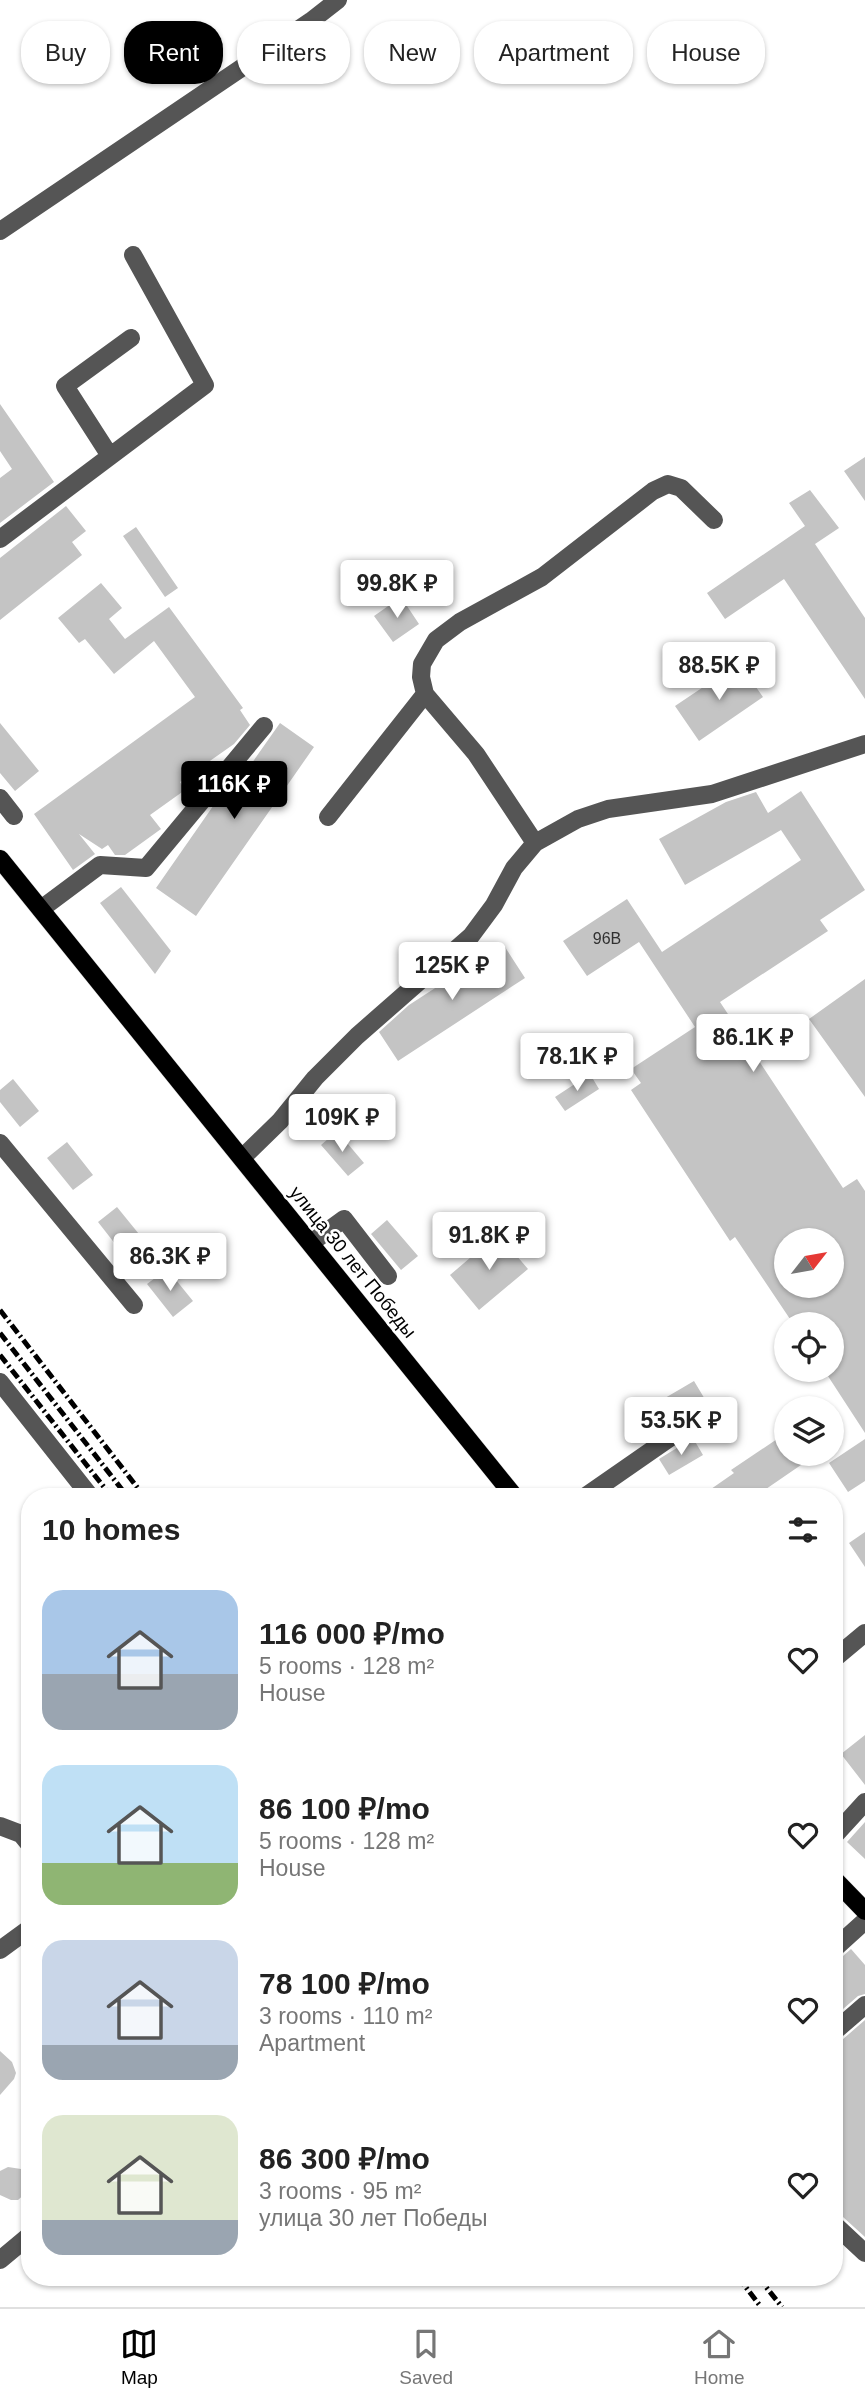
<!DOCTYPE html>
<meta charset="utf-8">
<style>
body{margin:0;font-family:Arial,sans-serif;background:#f2f2f2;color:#222;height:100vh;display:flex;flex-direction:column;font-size:26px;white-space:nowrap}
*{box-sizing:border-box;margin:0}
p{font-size:23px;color:#767676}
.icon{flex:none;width:38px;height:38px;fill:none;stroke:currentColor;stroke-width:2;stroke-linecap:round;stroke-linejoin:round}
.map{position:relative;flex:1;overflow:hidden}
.drawer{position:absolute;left:21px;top:1488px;width:822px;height:798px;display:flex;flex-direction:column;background:#fff;border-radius:28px;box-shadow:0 2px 5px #0004}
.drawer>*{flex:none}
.top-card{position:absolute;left:21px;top:21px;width:824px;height:63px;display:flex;gap:14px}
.needle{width:46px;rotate:59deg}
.controls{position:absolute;left:774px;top:1228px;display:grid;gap:14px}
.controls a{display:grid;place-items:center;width:70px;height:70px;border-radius:50%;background:#fff;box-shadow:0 2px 5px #0004;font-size:35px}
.price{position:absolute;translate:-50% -60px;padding:0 16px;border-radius:7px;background:#fff;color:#222;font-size:23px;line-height:46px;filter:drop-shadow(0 2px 4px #0008)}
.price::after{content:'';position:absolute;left:50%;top:42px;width:21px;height:16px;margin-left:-10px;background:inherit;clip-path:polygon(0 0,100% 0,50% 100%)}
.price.selected{background:#000;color:#fff}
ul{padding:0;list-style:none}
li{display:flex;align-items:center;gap:21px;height:175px;padding:0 21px}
li span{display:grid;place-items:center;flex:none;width:196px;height:140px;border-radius:21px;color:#555}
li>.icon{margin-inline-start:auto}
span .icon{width:84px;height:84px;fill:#fffc;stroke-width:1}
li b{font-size:30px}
h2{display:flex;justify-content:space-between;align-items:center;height:84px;padding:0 21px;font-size:30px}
.tag{padding:0 24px;border-radius:28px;background:#fff;box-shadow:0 2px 5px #0004;font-size:24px;line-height:63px}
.tag.selected{background:#000;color:#fff}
.dock{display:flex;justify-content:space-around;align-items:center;height:98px;border-top:2px solid #e0e0e0;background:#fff;font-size:19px;color:#767676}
.dock a{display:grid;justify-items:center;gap:4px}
.dock .selected{color:#000}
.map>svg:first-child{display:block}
.building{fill:#c4c4c4;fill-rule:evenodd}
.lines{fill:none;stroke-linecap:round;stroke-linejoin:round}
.major-casing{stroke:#dbdbdb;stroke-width:19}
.minor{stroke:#555;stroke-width:18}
.major{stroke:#000;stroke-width:18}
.rail{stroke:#000;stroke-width:5;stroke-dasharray:10 3.5 2 3.5;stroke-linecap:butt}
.labels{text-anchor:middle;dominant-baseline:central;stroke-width:5;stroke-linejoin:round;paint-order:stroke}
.number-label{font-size:16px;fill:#313131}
.street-label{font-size:19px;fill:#000;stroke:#fff}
</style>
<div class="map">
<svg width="865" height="2307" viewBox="0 0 865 2307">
<rect width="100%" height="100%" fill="#fff"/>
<!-- building -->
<path class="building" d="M0,404L54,482L0,523V478L12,469L0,451Z
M865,457V501L844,471Z
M810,490L839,528L815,544L865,618V699L784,579L725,619L707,593L805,526L789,503Z
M66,506L86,531L72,542L82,555L0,620V558Z
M136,527L178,588L165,597L123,536Z
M101,583L122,608L109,619L125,639L169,607L243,708L240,710L250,725L234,744L180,782L185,790L150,815L161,829L125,855H115L108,845L102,849L79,834L95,854L73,870L34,814L195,697L154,641L114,674L85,639L79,643L58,618Z
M401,597L419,624L393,642L374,616Z
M739,663L763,697L699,741L675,706Z
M0,723L39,771L15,791L0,773Z
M280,723L314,747L196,916L156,888L218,799L231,784L235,787Z
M801,791L865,890L820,920L828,931L720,1002L843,1188L857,1179L865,1191V1433L824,1370H831V1325H794L735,1237L730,1241L631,1090L641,1083L631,1069L695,1027L639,942L587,976L563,941L627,899L662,952L801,860L781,830L685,885L659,839L726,802L756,792L768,813ZM786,1241H831V1286H786Z
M121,887L171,951L155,974L100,903Z
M503,944L525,978L398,1061L379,1032L409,1005Z
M865,979V1097L809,1019Z
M590,1074L599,1089L565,1111L555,1097Z
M13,1079L39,1111L20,1127L0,1102V1090Z
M337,1131L364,1163L348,1176L321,1145Z
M67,1142L93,1175L73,1190L47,1158Z
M117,1207L143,1239L123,1254L98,1222Z
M387,1220L418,1256L401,1270L371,1234Z
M498,1234L528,1269L479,1310L450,1275Z
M167,1269L193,1301L173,1317L147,1284Z
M694,1381L712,1411L684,1429L665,1398Z
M786,1433V1454H817L756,1496H701L734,1473L731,1470Z
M693,1438L703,1455L669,1475L659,1459Z
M865,1439V1481L848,1492L829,1463Z
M865,1532V1567L849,1543Z
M865,1735V1785L841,1754Z
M865,1822V1859L847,1842Z
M851,1949L865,1965V1994L858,1996L835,2016V1963Z
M865,2020V2237L843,2217L835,2214V2042L842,2040Z
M0,2051L12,2062L16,2073L14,2079L0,2095Z
M8,2167L21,2169L29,2179L28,2191L18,2200H11L0,2195V2171Z"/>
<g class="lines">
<!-- major casing -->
<g class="major-casing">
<path id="major" d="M0,859L514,1496
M835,1880L865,1911"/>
</g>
<!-- minor -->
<path class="minor" d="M0,231L311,21L338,0
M110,456L65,386L131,338
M0,539L205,385L133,255
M0,798L14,816
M328,817L425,694
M535,843L476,754L425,694L421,677L422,664L436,640L460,622L542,577L653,491L668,484L681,488L714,520
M41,909L100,865L146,868L264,726
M0,1143L134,1305
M242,1158L280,1121L315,1078L357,1036L471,936L494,905L514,868L535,843L578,819L608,809L712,794L865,744
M311,1243L344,1219L388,1276
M0,1382L90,1496
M586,1496L671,1437
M835,1658L865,1633
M0,1826L21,1834L30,1845
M835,1835L865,1802
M835,1948L865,1921
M0,1950L30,1928
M835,2031L865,2005
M835,2225L865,2253
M0,2260L30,2235"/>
<!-- major -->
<use href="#major" class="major"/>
<!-- rail -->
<path class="rail" d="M0,1310L144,1496
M0,1333L127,1496
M0,1355L111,1496
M738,2277L761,2307
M758,2277L782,2307"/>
</g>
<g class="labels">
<!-- number labels -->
<g class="number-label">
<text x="607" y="938">96В</text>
</g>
<!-- street labels -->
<g class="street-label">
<text transform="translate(353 1262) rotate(51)">улица 30 лет Победы</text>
</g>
</g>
</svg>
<div class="controls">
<a><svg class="needle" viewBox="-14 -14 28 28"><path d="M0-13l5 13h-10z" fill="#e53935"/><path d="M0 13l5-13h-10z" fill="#767676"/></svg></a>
<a><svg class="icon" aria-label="locate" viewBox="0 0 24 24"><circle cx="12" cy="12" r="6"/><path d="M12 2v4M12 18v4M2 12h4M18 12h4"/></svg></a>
<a><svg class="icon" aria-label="layers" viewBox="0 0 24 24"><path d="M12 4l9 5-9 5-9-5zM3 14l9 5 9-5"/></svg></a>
</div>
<b class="price" style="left:397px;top:620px">99.8K ₽</b>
<b class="price" style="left:719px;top:702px">88.5K ₽</b>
<b class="price selected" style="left:234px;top:821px">116K ₽</b>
<b class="price" style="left:452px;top:1002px">125K ₽</b>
<b class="price" style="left:753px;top:1074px">86.1K ₽</b>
<b class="price" style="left:577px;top:1093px">78.1K ₽</b>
<b class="price" style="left:342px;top:1154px">109K ₽</b>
<b class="price" style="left:489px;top:1272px">91.8K ₽</b>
<b class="price" style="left:170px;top:1293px">86.3K ₽</b>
<b class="price" style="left:681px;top:1457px">53.5K ₽</b>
<div class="top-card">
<a class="tag">Buy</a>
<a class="tag selected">Rent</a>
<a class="tag">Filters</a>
<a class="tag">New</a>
<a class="tag">Apartment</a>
<a class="tag">House</a>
</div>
<section class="drawer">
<h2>10 homes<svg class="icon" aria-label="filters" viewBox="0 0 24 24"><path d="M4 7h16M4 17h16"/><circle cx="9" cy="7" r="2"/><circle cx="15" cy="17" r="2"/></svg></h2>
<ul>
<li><span style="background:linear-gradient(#a9c7e8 60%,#9aa5b1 0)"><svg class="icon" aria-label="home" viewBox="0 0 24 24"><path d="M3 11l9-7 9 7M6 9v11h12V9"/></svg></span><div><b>116 000 ₽/mo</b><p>5 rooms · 128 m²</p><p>House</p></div><svg class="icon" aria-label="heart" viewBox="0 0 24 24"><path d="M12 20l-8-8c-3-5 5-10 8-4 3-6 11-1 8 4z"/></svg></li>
<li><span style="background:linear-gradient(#bfe0f5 70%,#8fb573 0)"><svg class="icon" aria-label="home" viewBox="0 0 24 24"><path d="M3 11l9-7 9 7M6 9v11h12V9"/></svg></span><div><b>86 100 ₽/mo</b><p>5 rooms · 128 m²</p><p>House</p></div><svg class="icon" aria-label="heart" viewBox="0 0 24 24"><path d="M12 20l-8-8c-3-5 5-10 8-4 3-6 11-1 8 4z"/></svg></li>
<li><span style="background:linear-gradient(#c9d6e8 75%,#9aa5b1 0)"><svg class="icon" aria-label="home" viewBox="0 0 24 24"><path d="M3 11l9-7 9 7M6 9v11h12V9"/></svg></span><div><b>78 100 ₽/mo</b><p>3 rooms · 110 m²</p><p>Apartment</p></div><svg class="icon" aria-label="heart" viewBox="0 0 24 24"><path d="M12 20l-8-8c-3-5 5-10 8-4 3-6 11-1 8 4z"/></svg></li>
<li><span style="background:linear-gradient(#dfe7d0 75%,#9aa5b1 0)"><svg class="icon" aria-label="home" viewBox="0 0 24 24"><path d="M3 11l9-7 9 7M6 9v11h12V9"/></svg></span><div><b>86 300 ₽/mo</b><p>3 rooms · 95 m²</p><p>улица 30 лет Победы</p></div><svg class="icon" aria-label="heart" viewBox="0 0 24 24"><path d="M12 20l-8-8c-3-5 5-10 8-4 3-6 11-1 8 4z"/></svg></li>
</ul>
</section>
</div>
<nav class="dock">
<a class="selected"><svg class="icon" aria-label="map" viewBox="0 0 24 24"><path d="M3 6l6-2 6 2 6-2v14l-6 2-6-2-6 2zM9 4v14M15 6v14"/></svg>Map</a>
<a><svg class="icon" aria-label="saved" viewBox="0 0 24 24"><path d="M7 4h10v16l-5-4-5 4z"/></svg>Saved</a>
<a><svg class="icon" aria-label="home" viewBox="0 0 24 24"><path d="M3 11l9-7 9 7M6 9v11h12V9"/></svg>Home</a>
</nav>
